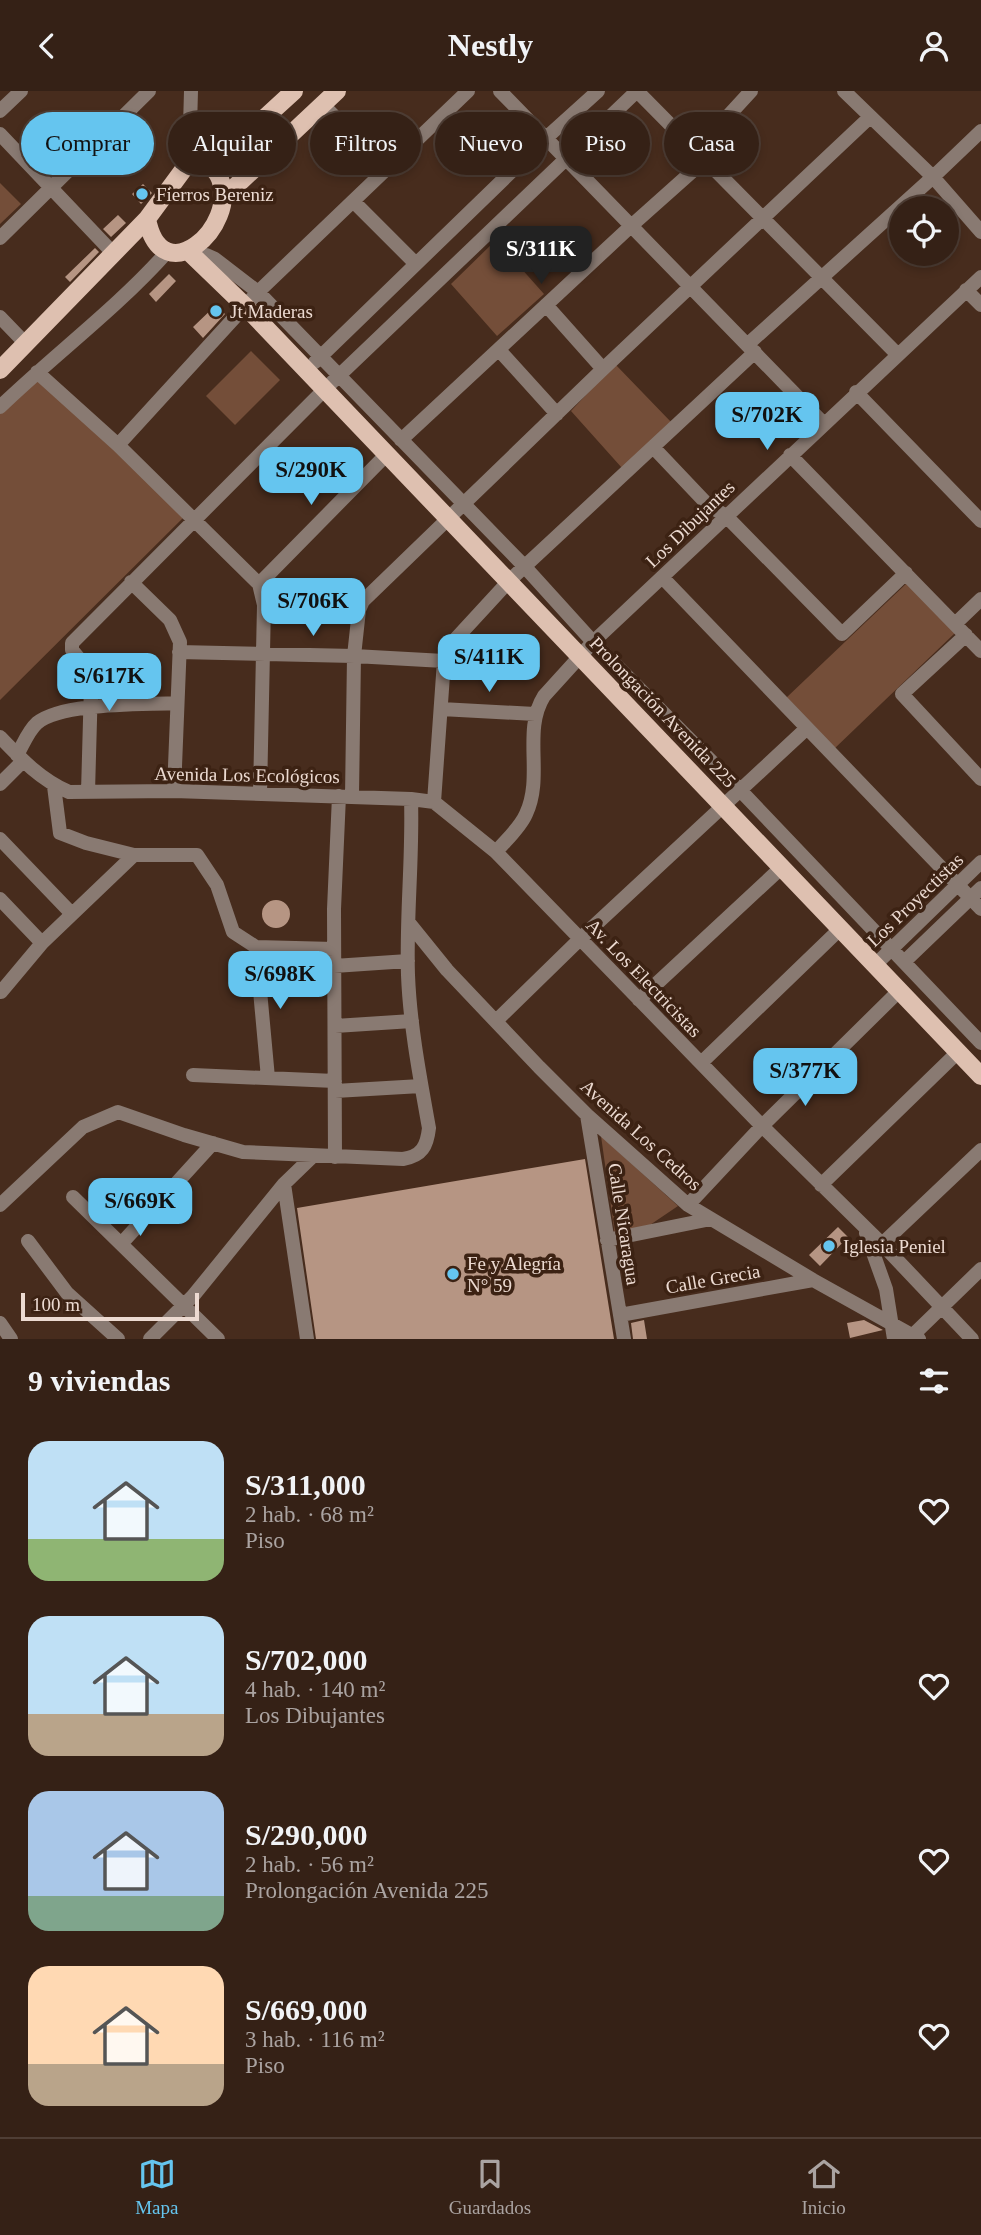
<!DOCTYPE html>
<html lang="es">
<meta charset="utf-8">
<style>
body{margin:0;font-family:Georgia,serif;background:#3d291f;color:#f1f3f6;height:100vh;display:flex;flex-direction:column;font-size:26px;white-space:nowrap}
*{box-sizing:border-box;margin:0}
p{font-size:23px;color:#aaa3a1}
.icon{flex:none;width:38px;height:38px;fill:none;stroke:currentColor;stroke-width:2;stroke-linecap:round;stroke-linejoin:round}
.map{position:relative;height:1248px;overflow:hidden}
.details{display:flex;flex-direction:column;background:#352116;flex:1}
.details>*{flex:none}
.banner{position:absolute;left:21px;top:21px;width:940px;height:63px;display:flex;gap:14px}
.controls{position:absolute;left:889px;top:105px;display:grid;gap:14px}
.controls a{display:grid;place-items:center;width:70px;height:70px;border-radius:50%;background:#352116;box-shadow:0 4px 10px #0003,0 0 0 2px #4f3e35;font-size:35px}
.scale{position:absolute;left:21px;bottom:18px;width:178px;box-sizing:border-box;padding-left:7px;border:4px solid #ecdad1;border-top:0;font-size:19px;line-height:24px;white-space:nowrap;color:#ecdad1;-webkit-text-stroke:5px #3c2213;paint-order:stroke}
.price{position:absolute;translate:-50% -60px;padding:0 16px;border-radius:14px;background:#65c5ef;color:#111;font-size:23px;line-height:46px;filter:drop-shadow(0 2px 4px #0008)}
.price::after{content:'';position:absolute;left:50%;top:42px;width:21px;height:16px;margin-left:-10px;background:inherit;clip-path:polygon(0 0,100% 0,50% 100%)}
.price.selected{background:#222;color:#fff}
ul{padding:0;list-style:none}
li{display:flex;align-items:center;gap:21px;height:175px;padding:0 28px}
li span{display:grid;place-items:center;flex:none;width:196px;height:140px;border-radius:21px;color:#555}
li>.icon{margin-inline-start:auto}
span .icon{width:84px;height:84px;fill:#fffc;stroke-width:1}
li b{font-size:30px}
h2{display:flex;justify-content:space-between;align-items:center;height:84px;padding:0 28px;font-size:30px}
.chip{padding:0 24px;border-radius:32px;background:#352116;box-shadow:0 4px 10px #0003,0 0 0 2px #4f3e35;font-size:24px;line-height:63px}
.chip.selected{background:#65c5ef;color:#111}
header{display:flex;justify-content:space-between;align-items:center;height:91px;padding:0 28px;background:#352116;font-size:32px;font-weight:600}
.menu{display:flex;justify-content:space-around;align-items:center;height:98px;border-top:2px solid #4f3e35;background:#352116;font-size:19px;color:#aaa3a1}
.menu a{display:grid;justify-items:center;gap:4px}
.menu .selected{color:#65c5ef}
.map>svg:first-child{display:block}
.green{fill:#744e39}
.building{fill:#b69583}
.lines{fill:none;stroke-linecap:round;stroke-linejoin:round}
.minor{stroke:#897a72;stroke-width:14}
.major{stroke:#dec0b0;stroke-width:18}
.poi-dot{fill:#65c5ef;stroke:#3c2213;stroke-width:2.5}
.labels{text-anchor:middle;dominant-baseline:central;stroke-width:7;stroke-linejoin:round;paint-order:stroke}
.poi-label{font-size:19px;fill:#ecdad1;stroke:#3c2213;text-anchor:start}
.street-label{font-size:19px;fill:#ecdad1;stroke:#3c2213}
</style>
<header><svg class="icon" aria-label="back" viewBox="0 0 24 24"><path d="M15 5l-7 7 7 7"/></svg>Nestly<svg class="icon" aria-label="person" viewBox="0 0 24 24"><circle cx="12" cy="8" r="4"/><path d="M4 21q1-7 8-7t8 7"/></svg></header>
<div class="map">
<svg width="981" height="1248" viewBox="0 0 981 1248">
<rect width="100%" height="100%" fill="#472c1d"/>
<!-- green -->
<path class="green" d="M0,92L21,113L0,133Z
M496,149L544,203L497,245L451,193Z
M251,260L280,289L235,334L206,305Z
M615,273L671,331L622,377L571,320Z
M38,289L186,424L0,609V322Z
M907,492L955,542L834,658L786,607Z
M601,1045L678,1115L641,1140L615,1144Z"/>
<!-- building -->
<path class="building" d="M143,93L152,102L141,113L132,103Z
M118,124L126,132L111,146L103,138Z
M95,157L99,161L70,191L65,186Z
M169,183L176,190L156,211L149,203Z
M216,214L225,223L203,247L193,236Z
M262 823a14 14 0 1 1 28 0a14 14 0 1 1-28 0Z
M585,1068L614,1248H316L297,1117Z
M838,1136L848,1146L820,1175L809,1164Z
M644,1229L647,1248H633L631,1232Z
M864,1229L883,1239L850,1247L847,1232Z"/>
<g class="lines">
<!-- minor -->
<path class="minor" d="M500,0L823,332
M637,0L897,263
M844,0L933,86L981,141
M323,14L387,78
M0,20L21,0
M0,43L114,163
M696,60L751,0
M189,71L191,0
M353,110L416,173
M0,147L149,0
M195,167L206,164L215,168L258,201L525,476L593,551L740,699L981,952
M966,199L981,214
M546,214L603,278
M0,226L26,253
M747,254L933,86L981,40
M499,259L557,323
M315,271L546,47L598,0
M37,281L118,354L259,493L264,514L260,703
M856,301L981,430
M0,316C55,263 116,218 167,161
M401,349L631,135L705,69
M118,354L258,201L468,0
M653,356L708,414L726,425L842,543L906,482
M790,364L981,560
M662,486L981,818
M131,491L170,529L180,551L174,700
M259,493L387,363
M955,533L981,508
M966,544L902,603L981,688
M179,561L354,565L444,570
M441,618L535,623
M0,646C21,668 41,689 69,701L174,700L411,708L434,711L496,761L762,1035L882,1153L972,1248
M17,664C23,654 28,640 37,632C63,611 143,614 177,612
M0,693L23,670
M54,695L60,742L86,752L134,764H197L217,794L233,841L256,856L334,858
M88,701L91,593L89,580L72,559V552L325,298L637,0
M352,705L354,565L359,519L363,510L603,278L870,26
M434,711L444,570L451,553L509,490L755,261
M0,748L72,823
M496,761C506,749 520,737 526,723C544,685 522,640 544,605L593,551L981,186
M0,808L42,852
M409,832L447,879L539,976L587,1024L688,1114L813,1189L919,1248
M256,856L268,987
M904,871L981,797
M875,874L981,771
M334,875L408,870
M0,900L1,901L42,852L134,764
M639,909L782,776
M497,929L580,848L807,637
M335,935L412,930
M701,972L841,837
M193,984L335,990
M335,1000L421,995
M587,1024L624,1248
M335,1066L334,818L339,705
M284,1093L307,1248
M821,1094L958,961
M73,1106L218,1248
M0,1114L83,1036L118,1021L184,1044L243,1061L403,1068C422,1065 427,1055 429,1037C420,987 410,935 408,884C406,825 413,766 411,708
M688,1114L762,1035L900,899
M866,1142L886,1198L894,1248
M607,1149L711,1128
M28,1150L67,1202L118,1248
M121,1153L213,1052
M882,1153L981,1059
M620,1224L813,1189
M0,1232L11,1248
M905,1246L913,1244L981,1178
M150,1248L193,1205L284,1093L313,1065"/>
<!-- major -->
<path class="major" d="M189,71C203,71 214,73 220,88C239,135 162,204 147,128Z
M212,75L294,0
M223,107L337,0
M188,160L245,215L981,985
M0,279L147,128"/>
</g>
<!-- markers -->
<g class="poi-dot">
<circle cx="142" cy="103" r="7"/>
<circle cx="216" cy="220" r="7"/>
<circle cx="829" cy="1155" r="7"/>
<circle cx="453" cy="1183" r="7"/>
</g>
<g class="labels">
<!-- poi labels -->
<g class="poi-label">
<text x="156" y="103">Fierros Bereniz</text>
<text x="230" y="220">Jt Maderas</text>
<text x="843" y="1155">Iglesia Peniel</text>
<text x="467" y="1172">Fe y Alegría<tspan x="467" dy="22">N° 59</tspan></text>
</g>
<!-- street labels -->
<g class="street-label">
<text transform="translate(690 433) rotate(-44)">Los Dibujantes</text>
<text transform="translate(663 621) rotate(46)">Prolongación Avenida 225</text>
<text transform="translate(247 684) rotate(1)">Avenida Los Ecológicos</text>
<text transform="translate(915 809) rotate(-44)">Los Proyectistas</text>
<text transform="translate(644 887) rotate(46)">Av. Los Electricistas</text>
<text transform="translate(641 1044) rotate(42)">Avenida Los Cedros</text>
<text transform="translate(624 1133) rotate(81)">Calle Nicaragua</text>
<text transform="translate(713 1188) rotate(-10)">Calle Grecia</text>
</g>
</g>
</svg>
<div class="controls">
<a><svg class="icon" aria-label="locate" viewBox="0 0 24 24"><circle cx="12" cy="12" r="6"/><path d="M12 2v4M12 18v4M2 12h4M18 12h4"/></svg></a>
</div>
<div class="scale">100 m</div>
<b class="price selected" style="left:541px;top:195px">S/311K</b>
<b class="price" style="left:767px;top:361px">S/702K</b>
<b class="price" style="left:311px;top:416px">S/290K</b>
<b class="price" style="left:313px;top:547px">S/706K</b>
<b class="price" style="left:489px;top:603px">S/411K</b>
<b class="price" style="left:109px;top:622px">S/617K</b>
<b class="price" style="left:280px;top:920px">S/698K</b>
<b class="price" style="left:805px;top:1017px">S/377K</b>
<b class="price" style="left:140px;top:1147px">S/669K</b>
<div class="banner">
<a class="chip selected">Comprar</a>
<a class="chip">Alquilar</a>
<a class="chip">Filtros</a>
<a class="chip">Nuevo</a>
<a class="chip">Piso</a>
<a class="chip">Casa</a>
</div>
</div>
<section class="details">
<h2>9 viviendas<svg class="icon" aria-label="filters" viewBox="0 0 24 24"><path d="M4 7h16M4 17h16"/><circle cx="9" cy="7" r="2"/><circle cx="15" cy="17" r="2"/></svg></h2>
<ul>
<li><span style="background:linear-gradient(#bfe0f5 70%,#8fb573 0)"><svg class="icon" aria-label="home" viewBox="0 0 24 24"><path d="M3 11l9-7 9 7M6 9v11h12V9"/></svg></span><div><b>S/311,000</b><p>2 hab. · 68 m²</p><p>Piso</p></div><svg class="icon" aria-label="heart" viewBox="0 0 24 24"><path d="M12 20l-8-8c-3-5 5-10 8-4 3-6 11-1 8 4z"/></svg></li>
<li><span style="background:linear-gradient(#bfe0f5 70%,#b9a48a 0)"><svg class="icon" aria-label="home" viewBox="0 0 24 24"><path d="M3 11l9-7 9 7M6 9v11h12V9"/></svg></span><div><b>S/702,000</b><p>4 hab. · 140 m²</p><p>Los Dibujantes</p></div><svg class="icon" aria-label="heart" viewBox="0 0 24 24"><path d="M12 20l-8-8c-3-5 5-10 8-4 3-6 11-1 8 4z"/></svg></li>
<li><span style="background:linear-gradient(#a9c7e8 75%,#7fa58c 0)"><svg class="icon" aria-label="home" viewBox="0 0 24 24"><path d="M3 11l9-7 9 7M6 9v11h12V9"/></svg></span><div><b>S/290,000</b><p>2 hab. · 56 m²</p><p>Prolongación Avenida 225</p></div><svg class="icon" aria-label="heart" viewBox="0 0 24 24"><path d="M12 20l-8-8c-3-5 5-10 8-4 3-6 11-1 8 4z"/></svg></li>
<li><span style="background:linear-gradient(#ffd9b3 70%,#b9a48a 0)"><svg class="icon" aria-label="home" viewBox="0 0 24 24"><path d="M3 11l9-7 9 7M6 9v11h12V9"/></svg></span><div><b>S/669,000</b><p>3 hab. · 116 m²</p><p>Piso</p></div><svg class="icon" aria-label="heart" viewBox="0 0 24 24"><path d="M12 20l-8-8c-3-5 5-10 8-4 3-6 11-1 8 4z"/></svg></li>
</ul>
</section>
<nav class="menu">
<a class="selected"><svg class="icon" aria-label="map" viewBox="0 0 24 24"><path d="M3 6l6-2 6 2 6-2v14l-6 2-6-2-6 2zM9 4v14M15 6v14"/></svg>Mapa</a>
<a><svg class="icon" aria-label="saved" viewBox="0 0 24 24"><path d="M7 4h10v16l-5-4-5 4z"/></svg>Guardados</a>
<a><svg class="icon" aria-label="home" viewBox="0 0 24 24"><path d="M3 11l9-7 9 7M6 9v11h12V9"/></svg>Inicio</a>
</nav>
